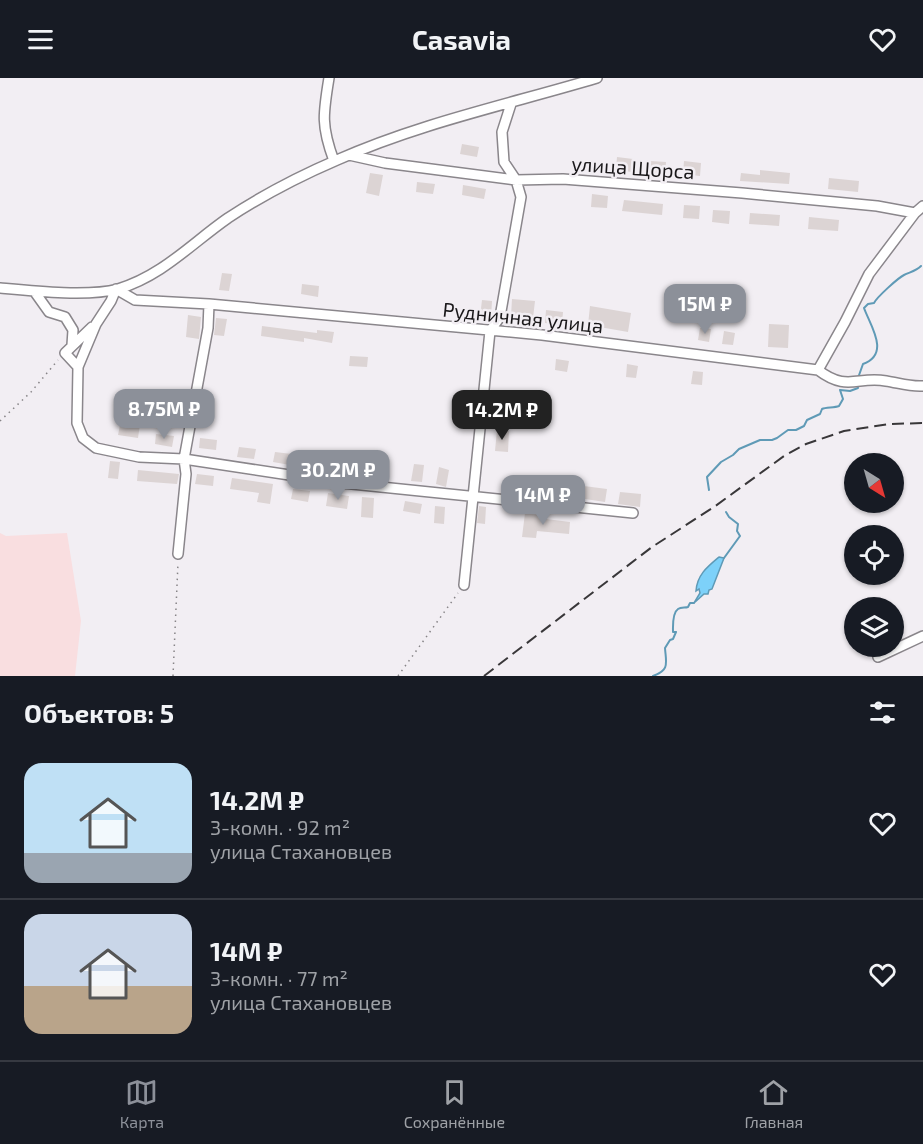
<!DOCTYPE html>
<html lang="ru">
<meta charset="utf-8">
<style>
body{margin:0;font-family:"Exo 2",sans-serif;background:#20242c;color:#f1f3f6;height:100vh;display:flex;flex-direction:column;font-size:22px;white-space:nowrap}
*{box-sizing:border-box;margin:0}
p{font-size:20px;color:#9ea1a6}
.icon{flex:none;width:33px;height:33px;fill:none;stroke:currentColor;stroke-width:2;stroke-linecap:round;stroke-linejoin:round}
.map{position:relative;height:598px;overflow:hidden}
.sheet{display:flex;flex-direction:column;background:#171b24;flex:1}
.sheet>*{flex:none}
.needle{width:39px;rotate:143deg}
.controls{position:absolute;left:844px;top:375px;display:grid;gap:12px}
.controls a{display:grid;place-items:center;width:60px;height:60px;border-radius:50%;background:#171b24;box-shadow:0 2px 4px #0004;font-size:30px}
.price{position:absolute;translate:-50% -51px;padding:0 14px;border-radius:12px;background:#8c9099;color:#fff;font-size:20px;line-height:39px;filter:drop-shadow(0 2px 3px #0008)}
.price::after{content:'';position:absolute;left:50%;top:36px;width:18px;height:14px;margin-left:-9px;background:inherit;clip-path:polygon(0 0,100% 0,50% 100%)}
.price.current{background:#222;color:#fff}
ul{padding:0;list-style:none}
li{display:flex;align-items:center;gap:18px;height:150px;padding:0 24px}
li+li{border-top:2px solid #363941}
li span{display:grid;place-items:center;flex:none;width:168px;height:120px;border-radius:18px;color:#555}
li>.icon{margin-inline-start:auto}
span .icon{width:72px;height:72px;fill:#fffc;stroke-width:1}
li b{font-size:26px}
h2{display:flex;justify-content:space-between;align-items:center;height:72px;padding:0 24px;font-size:26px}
header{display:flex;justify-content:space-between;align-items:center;height:78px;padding:0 24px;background:#171b24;font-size:27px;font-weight:700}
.tab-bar{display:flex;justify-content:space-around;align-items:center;height:84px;border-top:2px solid #363941;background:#171b24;font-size:16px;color:#9ea1a6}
.tab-bar a{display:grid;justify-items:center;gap:3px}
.tab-bar .current{color:#8c9099}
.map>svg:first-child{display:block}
.industrial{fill:#f9dee0}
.water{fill:#7dd1f9;stroke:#5f9ab6;stroke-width:1.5}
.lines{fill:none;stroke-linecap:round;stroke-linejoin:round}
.stream{stroke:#5f9ab6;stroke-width:2}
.building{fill:#dcd4d4}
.minor-casing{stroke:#8a868b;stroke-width:12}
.path{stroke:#878487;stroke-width:1.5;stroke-dasharray:1.5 4.5;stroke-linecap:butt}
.minor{stroke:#fff;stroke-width:9}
.rail{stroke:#393739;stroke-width:2;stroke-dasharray:12 6;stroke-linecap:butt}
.labels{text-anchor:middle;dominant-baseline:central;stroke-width:5;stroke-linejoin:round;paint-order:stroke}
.street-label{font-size:20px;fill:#1a181a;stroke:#f2eef3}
</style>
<header><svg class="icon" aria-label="menu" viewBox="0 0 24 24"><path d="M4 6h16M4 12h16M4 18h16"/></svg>Casavia<svg class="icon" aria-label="heart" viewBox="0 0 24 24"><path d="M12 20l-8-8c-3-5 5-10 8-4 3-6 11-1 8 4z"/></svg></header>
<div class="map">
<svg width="923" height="598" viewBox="0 0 923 598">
<rect width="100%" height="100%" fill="#f2eef3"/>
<!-- industrial -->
<path class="industrial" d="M0,455L6,458L67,455L81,543L75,598H0Z"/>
<!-- water -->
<path class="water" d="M719,479L724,480L712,511L709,512L708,516H704L694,525L700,515L699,511L696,513C697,497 707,489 719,479Z"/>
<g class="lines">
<!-- stream -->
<path class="stream" d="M858,300L863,286C891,276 870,247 864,230L868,226L874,225C877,219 898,200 904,197C910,194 916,193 921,188
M709,412L707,399L721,384L733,377L739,371L760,362H772L777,360L788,352H796L804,348L807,342L820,336L822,331C826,329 834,330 839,328L843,321L840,312L850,313L858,310L857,305
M724,480L740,458L737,453L738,446L729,439L726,434
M653,598C670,592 666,585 665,570L670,562L673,561L676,554H673C673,549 672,535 678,531C681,529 685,530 688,529L690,525H694"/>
</g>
<!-- building -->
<path class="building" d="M462,66L479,69L477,79L460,76Z
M617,79L633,81L632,94L616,92Z
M650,83L666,84L665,97L648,95Z
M684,83L701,85L700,98L683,96Z
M760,92L790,95L789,106L740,103L741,95L760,97Z
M370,95L383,97L379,118L366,115Z
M829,100L859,103L858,114L828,111Z
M417,104L435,106L433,116L416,114Z
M463,107L486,111L484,121L462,117Z
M592,116L608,118L607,130L591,129Z
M624,122L663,126L662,137L622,133Z
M684,127L700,128L699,141L683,140Z
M713,132L730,133L729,146L712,144Z
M750,135L780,137L779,148L749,146Z
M809,139L839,142L838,153L808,151Z
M222,195L232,196L229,213L219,212Z
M302,206L319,208L318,219L301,216Z
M512,221L535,223L533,240L511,238Z
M482,222L492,223L491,240L480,239Z
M590,228L631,235L628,254L588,247Z
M546,232L563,234L562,247L545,245Z
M188,237L201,239L199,261L186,259Z
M216,240L227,241L224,258L214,257Z
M769,246L789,247L788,270L768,269Z
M262,248L317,255V252L334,254L332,265L304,260V264L261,258Z
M700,250L711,251L709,264L698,262Z
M724,253L735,255L733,267L722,266Z
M350,278L368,279L367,289L349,288Z
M556,281L569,283L567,294L555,292Z
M627,286L638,288L636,300L626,299Z
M693,293L703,294L702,307L691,306Z
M121,342L140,346L138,360L118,357Z
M497,352L509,353L508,374L495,373Z
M156,356L174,358L172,369L155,366Z
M200,360L217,362L216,372L199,370Z
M239,369L256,371L254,381L237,379Z
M275,374L292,376L290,387L273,384Z
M307,378L350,384L348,394L305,388Z
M110,383L120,384L118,401L108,400Z
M368,385L385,388L384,398L367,395Z
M414,386L424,387L422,404L411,403Z
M439,389L449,392L446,409L436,406Z
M138,392L179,396L177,406L137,403Z
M197,396L214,398L213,408L195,406Z
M232,400L273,406L270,426L257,424L259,415L230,411Z
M530,401L607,411L605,424L552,416L551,418L528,415Z
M293,411L310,413L308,424L291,421Z
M620,414L641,416L640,429L618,426Z
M328,415L349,418L347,431L326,428Z
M362,419L374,420L373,440L361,439Z
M405,423L422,426L420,436L403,433Z
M435,428L445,429L444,446L434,445Z
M479,428L486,429L485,446L477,445Z
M525,435L539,437L538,440L570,444L569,456L537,453L536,460L522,459Z"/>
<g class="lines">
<!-- minor casing -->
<g class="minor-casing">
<path id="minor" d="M329,0C323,36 321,48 334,83
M349,77L385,85L516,102L563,101L742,115L877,128L915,135
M0,210C32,213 88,219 118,211C162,198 192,165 228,140C260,119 302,97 337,82C420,45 510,26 597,0
M34,213L49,234L65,239L73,252L72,267
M78,289L65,275L92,249
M818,292L845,244L869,196L915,135L923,128
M633,435L342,405L184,381L139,379L96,370L83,360L77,345L78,289L96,246L111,223L116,211L135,222L209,226L542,257L818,292C847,314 857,298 886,303C899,305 910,309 923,308
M178,476L186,396L184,381L208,250L209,226
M464,507L490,253L500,239L521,119L516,102L504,84L502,54L511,26
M878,579L923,558"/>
</g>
<!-- path -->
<path class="path" d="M0,343L31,314L58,282
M173,598L178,485
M398,598L458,515"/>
<!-- minor -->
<use href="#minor" class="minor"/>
<!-- rail -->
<path class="rail" d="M484,598L652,469L714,429L784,378L806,366L844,353L889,346L923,345"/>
</g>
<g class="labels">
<!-- street labels -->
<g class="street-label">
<text transform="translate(633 89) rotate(4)">улица Щорса</text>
<text transform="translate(523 239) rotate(6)">Рудничная улица</text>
</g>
</g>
</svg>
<div class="controls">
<a><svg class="needle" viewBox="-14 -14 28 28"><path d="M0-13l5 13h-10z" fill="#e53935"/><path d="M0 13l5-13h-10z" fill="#9ea1a6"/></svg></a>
<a><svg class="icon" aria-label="locate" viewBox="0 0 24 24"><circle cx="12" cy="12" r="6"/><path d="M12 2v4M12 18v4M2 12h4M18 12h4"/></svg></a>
<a><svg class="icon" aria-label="layers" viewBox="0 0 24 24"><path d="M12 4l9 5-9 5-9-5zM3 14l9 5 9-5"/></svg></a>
</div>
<b class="price" style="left:705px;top:257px">15M ₽</b>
<b class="price" style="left:164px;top:362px">8.75M ₽</b>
<b class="price current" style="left:502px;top:363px">14.2M ₽</b>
<b class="price" style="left:338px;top:423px">30.2M ₽</b>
<b class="price" style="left:543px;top:448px">14M ₽</b>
</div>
<section class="sheet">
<h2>Объектов: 5<svg class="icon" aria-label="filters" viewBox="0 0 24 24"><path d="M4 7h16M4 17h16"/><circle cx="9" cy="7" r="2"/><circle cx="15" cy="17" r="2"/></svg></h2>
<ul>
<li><span style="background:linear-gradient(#bfe0f5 75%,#9aa5b1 0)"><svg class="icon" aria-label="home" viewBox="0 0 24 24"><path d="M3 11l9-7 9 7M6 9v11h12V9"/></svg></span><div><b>14.2M ₽</b><p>3-комн. · 92 m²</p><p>улица Стахановцев</p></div><svg class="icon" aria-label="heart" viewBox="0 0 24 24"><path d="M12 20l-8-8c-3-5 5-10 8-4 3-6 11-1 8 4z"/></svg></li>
<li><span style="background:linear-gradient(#c9d6e8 60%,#b9a48a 0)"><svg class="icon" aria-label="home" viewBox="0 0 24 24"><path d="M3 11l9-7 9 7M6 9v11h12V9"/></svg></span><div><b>14M ₽</b><p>3-комн. · 77 m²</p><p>улица Стахановцев</p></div><svg class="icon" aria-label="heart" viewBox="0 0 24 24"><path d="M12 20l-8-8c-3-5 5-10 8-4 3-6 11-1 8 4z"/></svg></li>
</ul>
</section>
<nav class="tab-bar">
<a class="current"><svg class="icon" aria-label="map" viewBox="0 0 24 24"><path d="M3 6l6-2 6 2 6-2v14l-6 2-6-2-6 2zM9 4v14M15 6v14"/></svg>Карта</a>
<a><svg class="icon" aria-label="saved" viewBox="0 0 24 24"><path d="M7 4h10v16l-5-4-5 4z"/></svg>Сохранённые</a>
<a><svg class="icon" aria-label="home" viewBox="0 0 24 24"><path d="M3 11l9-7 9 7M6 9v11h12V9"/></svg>Главная</a>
</nav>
